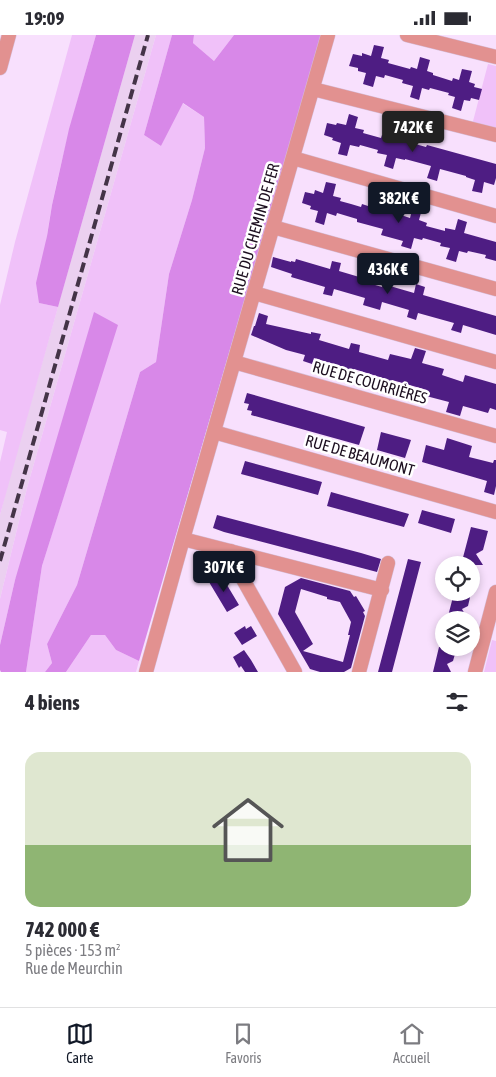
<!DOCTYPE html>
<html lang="fr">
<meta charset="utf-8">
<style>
body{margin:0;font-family:"Asap Condensed",sans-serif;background:#f2f2f3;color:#2b2b33;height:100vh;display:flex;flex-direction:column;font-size:19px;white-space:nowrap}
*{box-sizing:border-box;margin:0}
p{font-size:16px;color:#7c7c81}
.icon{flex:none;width:28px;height:28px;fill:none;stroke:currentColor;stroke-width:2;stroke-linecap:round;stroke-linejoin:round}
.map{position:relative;height:637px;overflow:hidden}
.panel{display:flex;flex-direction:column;background:#fff;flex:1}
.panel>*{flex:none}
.controls{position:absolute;left:435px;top:521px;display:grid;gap:10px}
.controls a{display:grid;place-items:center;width:45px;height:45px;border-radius:50%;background:#fff;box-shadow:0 2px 8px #0003;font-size:25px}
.price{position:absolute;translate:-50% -42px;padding:0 11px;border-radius:5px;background:#111827;color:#fff;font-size:16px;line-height:32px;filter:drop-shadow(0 1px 2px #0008)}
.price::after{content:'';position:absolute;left:50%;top:30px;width:15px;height:11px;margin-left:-8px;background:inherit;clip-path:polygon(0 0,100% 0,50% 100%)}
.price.on{background:#222;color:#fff}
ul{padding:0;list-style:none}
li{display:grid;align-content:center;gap:10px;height:265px;padding:0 25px}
li span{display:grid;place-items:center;height:155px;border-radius:15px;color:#555}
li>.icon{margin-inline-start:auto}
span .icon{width:90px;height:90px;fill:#fffc;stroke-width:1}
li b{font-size:21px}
h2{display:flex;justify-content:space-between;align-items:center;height:60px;padding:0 25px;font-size:21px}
.status{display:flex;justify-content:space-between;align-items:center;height:35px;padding:0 25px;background:#fff;direction:ltr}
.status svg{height:14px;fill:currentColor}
.tabs{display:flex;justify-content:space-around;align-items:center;height:70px;border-top:1px solid #e1e1e2;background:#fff;font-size:14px;color:#7c7c81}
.tabs a{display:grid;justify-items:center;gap:2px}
.tabs .on{color:#111827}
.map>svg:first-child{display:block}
.built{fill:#ebd0f0}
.green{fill:#f0c1f9}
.forest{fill:#d888e8}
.building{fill:#4e1d83;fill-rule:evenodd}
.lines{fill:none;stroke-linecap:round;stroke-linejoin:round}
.street-casing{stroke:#d5bed9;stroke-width:15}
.street{stroke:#e29190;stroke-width:14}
.rail{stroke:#443447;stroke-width:4;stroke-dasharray:10 5;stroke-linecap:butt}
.labels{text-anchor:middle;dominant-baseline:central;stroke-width:5;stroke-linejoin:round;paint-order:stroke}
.street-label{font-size:16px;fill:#1c0e1f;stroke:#fff}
</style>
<div class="status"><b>19:09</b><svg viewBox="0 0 49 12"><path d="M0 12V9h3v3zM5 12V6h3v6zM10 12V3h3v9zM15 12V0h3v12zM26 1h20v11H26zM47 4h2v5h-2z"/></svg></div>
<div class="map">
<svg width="496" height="637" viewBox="0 0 496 637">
<rect width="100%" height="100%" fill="#f8e0fd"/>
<!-- built -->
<path class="built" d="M135,0H156L27,453L0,564V480L8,448Z"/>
<!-- green -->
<path class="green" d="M72,0H96C80,56 64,112 52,170C46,202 43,235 39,268L58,272L0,480V427L7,397L0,395V270L15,207Z
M156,0H172L144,100L161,111L182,68L204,82L205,113L192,165L169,239L156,327L140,337L77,550L47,609L52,628L45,637H26L42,531L117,290L15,545L0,610V564L27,453Z
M194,0H234L214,26L193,8Z
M488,29L496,31V96L472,90Z
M91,600H105L116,615L139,626L136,637H66Z
M492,605L496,606V637H484Z"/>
<!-- forest -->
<path class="forest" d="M96,0H135L58,272L39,268L36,248L47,201L52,170L69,94Z
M172,0H194L193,8L214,26L234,0H322L139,626L116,615L105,600H91L66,637H45L52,628L47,609L77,550L140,337L156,327L169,239L192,165L205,113L204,82L183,68L161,111L144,100Z
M94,277L118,290L42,531L26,637H1L0,635V610L15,545Z"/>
<!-- building -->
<path class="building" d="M374,10L384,12L381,23L389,25L388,28L410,34L411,32L417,34L420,22L430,25L427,36L433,38V40L452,46L453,43L459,45L462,34L472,36L469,47L475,49L474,52L482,54L479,65L471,63L470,66L464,65L461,76L452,73L455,62L448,60L449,58L430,53L429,55L422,53L419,65L410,62L413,51L402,48L403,45L385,40L384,43L376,41L373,52L363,49L366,38L358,36V33L349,31L353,19L362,21V18L371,21Z
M349,79L358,82L355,93L364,95L363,98L381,103L382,100L392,103L395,91L405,94L401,105L426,112L427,110L496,129V143L494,150L484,147L482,158L472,156L475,145L466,142V141L440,134L437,146L427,143L431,131L405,124V125L396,123L393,134L384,131L387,120L377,118L378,115L360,110L359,112L350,110L347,121L338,119L341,108L332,105L333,103L324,100L327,88L336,90L337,88L346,90Z
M326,147L336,149L333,161L341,163L340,166L351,169L361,172L362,169L368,171L371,160L381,162L378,173L401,180L410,183L413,171L422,174L419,185L427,188L426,191L445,196V193L455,195L458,184L467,187L464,198L496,207V226L485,223L486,220L468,216L467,218L459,216L456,227L446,224L450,213L440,211L441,208L423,203L422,205L414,203L411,214L401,211L403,206L381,200L383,194L357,187V184L337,178L336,181L327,178L324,190L315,187L318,176L310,174L311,171L302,168L305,157L314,159L315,155L323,158Z
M273,222L291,227V226L295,227L296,224L330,234L332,226L341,228L339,236L366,244L365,247L382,252L383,249L414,258L416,249L425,252L423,260L496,281V300L463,290L461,298L451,295L454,288L418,278L416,285L407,282L409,275L382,267L380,275L363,270L365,263L334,254L332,261L323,259L325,252L291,242L292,239L271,232Z
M259,278L268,281L266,289L311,299V297L321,299L319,305L349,314L351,308L360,310L359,317L388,325L390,319L411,324L415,313L426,316L422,328L444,334L442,340L463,347L465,340L496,349V375L490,373L488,378L463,371L460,381L446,377L449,367L426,361L427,355L392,345L391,351L381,348L383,343L354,334L352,340L343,337L344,332L314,323L312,329L303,326L305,320L286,315L251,300L254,291H255Z
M247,358L365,392L359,410L251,380L252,376L247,375L249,369L244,368Z
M381,397L411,405L405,423L377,415Z
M447,403L472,411L469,422L493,428L494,425H496V451L494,460L484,457L487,446L422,427L426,410L444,415Z
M245,426L322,447L318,460L241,439Z
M331,457L409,479L404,492L327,471Z
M422,475L455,484L451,498L418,488Z
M217,480L361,518L381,524L377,537L224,497L213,493Z
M471,492L488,496L483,515L476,519L483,530H461Z
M408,524L421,527L392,637H378Z
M221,540L239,570L227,577L209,547Z
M301,543L350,556L354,562L356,561L365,576L363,577L365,581L351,633L344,637H320L310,634L278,579L285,552ZM301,554L327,562V564L340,567L351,587L348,600H350L343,627L303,616L313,609L295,577Z
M454,558H471L468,571L462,574L468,585H447Z
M245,591L246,594L251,591L257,601L242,610L234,598Z
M439,612H457L453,626L447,629L451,637H433Z
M244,615L251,625L258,637H245L241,631L239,633L233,622Z"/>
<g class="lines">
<!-- street casing -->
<g class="street-casing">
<path id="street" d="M407,0L496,22
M0,33L9,0
M313,54L496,100
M293,123L496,181
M273,192L496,254
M254,258L496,327
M234,327L496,401
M214,397L496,477
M183,504L382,555
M231,516L236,531L240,539L295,637
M146,637L183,504L328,0
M359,637L388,528
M475,637L496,557"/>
</g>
<!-- street -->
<use href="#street" class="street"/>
<!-- rail -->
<path class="rail" d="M0,526L148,0"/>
</g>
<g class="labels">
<!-- street labels -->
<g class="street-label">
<text transform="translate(255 194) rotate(-74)">RUE DU CHEMIN DE FER</text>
<text transform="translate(370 347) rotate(16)">RUE DE COURRIÈRES</text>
<text transform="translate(360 420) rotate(16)">RUE DE BEAUMONT</text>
</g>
</g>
</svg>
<div class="controls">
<a><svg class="icon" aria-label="locate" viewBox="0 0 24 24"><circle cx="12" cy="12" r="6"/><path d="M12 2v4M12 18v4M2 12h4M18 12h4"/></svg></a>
<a><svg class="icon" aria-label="layers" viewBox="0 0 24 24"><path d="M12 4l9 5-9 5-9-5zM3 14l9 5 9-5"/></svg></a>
</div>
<b class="price on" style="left:413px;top:118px">742K €</b>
<b class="price" style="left:399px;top:189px">382K €</b>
<b class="price" style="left:388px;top:260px">436K €</b>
<b class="price" style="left:224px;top:558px">307K €</b>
</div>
<section class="panel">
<h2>4 biens<svg class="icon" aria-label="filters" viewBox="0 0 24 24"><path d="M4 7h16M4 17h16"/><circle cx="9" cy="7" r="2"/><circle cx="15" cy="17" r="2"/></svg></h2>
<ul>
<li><span style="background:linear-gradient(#dfe7d0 60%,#8fb573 0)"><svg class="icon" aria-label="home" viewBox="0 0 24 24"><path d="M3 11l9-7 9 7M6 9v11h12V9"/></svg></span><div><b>742 000 €</b><p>5 pièces · 153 m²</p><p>Rue de Meurchin</p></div></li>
</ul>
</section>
<nav class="tabs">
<a class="on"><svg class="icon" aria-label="map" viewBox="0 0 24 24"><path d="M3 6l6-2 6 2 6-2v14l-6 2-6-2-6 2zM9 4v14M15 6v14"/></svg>Carte</a>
<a><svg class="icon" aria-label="saved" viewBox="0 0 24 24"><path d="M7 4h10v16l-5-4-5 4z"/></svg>Favoris</a>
<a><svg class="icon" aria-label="home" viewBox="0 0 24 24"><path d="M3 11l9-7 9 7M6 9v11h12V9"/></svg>Accueil</a>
</nav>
